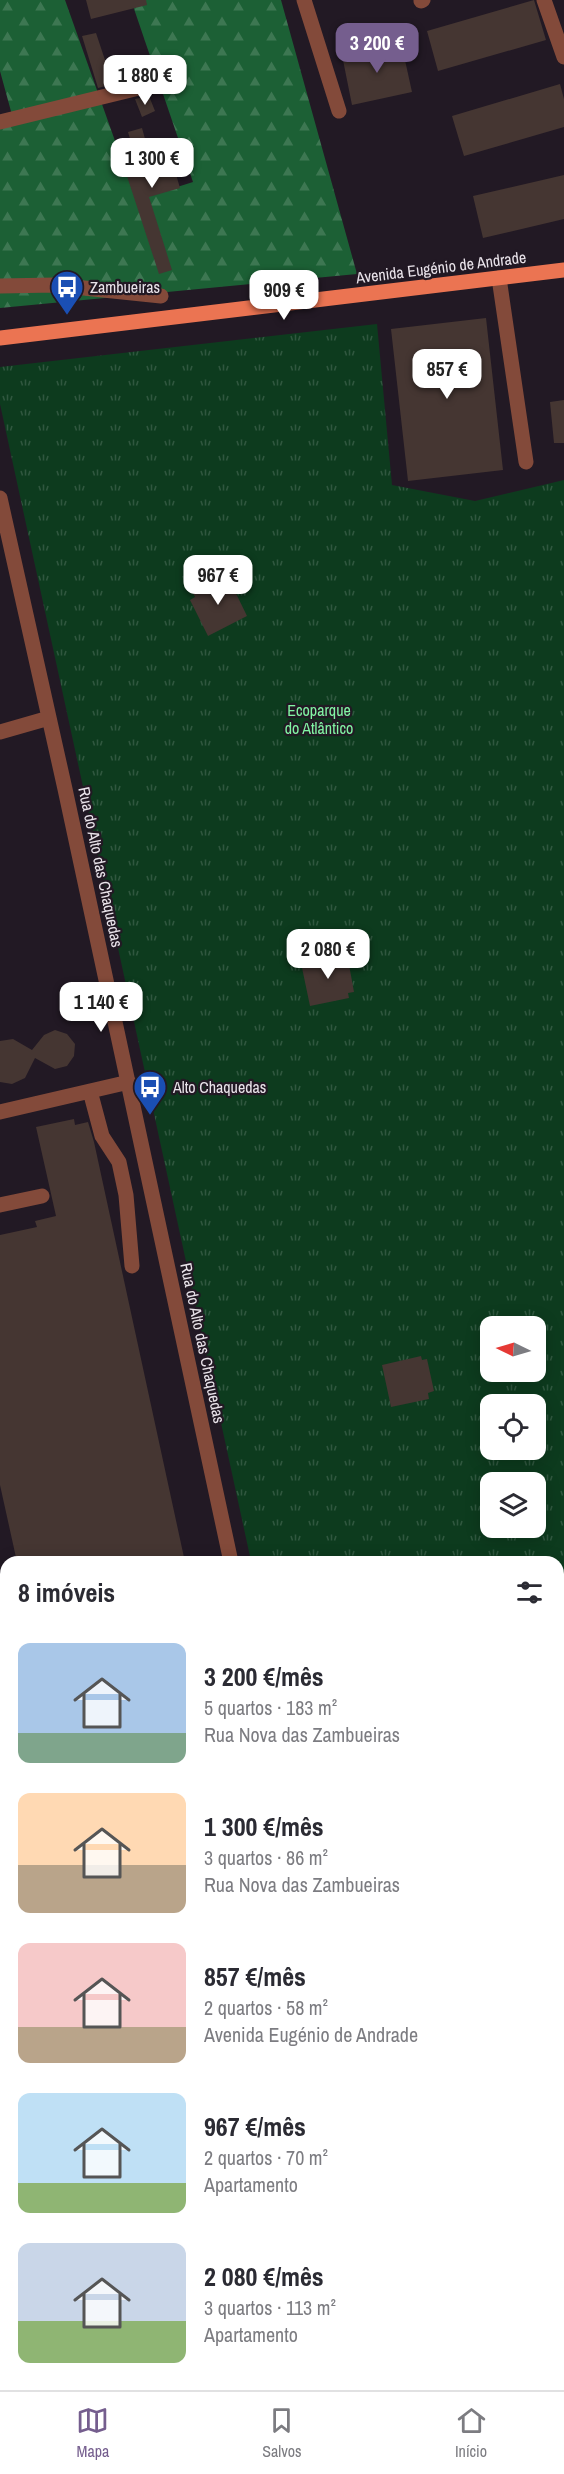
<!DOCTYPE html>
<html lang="pt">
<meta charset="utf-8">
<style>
body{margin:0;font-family:"Archivo Narrow",sans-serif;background:#f2f2f3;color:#2b2b33;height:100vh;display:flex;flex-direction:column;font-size:22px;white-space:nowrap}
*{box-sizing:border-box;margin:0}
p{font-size:20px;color:#7c7c81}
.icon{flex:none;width:33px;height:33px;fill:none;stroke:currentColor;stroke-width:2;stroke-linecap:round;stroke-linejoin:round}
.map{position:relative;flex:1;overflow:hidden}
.sheet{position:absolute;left:0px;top:1556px;width:564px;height:836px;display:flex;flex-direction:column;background:#fff;border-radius:18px 18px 0 0;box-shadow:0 3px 15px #0003}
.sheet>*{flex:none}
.needle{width:39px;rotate:275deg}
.controls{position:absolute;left:480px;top:1316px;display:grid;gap:12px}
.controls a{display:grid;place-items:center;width:66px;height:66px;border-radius:12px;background:#fff;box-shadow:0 3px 15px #0003;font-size:30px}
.price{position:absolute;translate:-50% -51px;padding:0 14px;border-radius:12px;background:#fff;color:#222;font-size:20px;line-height:39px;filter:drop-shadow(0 2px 3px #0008)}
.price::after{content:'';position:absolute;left:50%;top:36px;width:18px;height:14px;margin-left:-9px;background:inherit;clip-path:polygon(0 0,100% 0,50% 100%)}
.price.selected{background:#755e8e;color:#fff}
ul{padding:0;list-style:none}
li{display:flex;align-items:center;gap:18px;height:150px;padding:0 18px}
li span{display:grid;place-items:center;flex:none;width:168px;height:120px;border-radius:12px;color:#555}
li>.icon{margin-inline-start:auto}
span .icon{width:72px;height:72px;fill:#fffc;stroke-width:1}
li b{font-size:26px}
h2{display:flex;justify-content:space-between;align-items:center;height:72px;padding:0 18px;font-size:26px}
.menu{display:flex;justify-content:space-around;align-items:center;height:84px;border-top:2px solid #e1e1e2;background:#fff;font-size:16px;color:#7c7c81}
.menu a{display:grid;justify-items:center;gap:3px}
.menu .selected{color:#755e8e}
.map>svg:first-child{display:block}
.forest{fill:url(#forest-firs)}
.park{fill:url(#park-tufts);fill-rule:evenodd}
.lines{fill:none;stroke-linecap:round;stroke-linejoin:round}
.stream{stroke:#154247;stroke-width:5}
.building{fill:#453632}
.minor{stroke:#834a3a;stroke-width:15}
.major{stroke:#eb7452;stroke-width:15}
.labels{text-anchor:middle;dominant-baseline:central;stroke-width:4.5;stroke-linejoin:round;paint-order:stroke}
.street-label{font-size:16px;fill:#e9e3ea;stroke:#221924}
.poi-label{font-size:16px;fill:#e9e3ea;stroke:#221924;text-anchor:start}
.park-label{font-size:16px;fill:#82f4a4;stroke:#221924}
</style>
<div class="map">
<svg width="564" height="2390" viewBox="0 0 564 2390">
<defs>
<pattern id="forest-firs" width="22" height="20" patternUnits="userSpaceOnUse" patternTransform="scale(1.5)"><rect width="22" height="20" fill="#1c6035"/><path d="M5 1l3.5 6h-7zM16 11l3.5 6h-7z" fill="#3d7752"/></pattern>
<pattern id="park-tufts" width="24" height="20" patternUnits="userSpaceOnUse" patternTransform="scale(1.5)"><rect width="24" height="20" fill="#0d3b1e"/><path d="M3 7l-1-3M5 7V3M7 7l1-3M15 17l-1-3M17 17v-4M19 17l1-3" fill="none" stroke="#30573f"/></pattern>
</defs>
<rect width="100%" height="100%" fill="#221924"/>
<!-- forest -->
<path class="forest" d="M0,0H65L136,200L193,182L131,0H281L357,274L0,308V119L12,115L0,71Z
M6,1689V2245L0,2233V2072L6,2043L0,1986V1690Z"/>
<!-- park -->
<path class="park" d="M377,324L392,485L475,501L564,480V1903L561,1904L564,1926L558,1927V1562L251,1561L0,404V367ZM490,1326H536V1371H490ZM490,1404H536V1449H490ZM490,1482H536V1527H490Z"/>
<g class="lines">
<!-- stream -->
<path class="stream" d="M0,1910L6,1917
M6,2113L1,2151L6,2166
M67,2385L68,2390"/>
</g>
<!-- building -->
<path class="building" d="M86,0H146L147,5L91,19Z
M534,0L546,40L438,71L427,31Z
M96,33L113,84L98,88L82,36Z
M401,42L412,92L352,105L342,55Z
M560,84L564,99V127L464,156L452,116Z
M149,96L155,111L142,117L135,99Z
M142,128L147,146L166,140L180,188L149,197L172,270L159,274L125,170L138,166L128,132Z
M564,175V219L483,238L473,196Z
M486,318L503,470L408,481L391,329Z
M564,400V443H554L550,402Z
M222,578L224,581L229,579L247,616L208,636L190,600L195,597L193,593Z
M342,955L343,960L348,959L354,992L348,993L349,998L310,1006L301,963Z
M55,1030L67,1034L75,1044L74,1056L67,1066L55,1069L35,1058L25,1078L12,1084L0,1082V1041L13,1039L32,1050L44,1035Z
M74,1119L75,1125L88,1122L94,1142L185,1562H17L0,1485V1235L37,1227L35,1221L56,1216L36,1127Z
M421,1356L422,1360L427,1359L434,1391L428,1393L429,1399L391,1407L382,1365Z"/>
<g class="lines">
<!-- minor -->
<path class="minor" d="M304,0L339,111
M544,0L564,57
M421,1L423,0
M0,122L147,86
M499,278L526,462
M0,286L55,285L161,296
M0,498L65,789L231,1562
M0,732L49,718
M90,1091L102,1136L119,1162L126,1195L132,1266
M0,1112L129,1082
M0,1205L42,1196
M558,1943L564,1942
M558,2025L564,2054
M558,2370L564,2367
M354,2385L355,2390
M512,2390L523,2385"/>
<!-- major -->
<path class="major" d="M0,338L564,270"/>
</g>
<!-- icons -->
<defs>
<g id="bus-pin" transform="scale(1.725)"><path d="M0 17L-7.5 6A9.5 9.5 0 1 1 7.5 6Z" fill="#1a4fb4" stroke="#221924"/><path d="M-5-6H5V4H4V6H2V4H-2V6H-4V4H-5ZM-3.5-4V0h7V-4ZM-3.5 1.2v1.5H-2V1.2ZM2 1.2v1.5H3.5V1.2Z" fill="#fff"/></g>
</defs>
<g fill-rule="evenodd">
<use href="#bus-pin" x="67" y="287"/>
<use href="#bus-pin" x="150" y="1087"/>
</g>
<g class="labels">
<!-- street labels -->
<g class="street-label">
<text transform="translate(441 267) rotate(-7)">Avenida Eugénio de Andrade</text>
<text transform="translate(101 867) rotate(78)">Rua do Alto das Chaquedas</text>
<text transform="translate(203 1343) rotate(78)">Rua do Alto das Chaquedas</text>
</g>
<!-- poi labels -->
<g class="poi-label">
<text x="90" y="287">Zambueiras</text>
<text x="173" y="1087">Alto Chaquedas</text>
</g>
<!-- park labels -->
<g class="park-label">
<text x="319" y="710">Ecoparque<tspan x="319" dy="18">do Atlântico</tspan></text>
</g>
</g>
</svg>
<div class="controls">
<a><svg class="needle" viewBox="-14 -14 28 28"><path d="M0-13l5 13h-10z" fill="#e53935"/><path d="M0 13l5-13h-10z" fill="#7c7c81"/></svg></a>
<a><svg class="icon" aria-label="locate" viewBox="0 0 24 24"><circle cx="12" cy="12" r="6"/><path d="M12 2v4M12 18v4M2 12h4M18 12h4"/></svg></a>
<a><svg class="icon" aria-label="layers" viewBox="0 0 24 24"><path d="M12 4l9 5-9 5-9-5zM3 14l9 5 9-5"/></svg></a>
</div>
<b class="price selected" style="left:377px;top:74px">3 200 €</b>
<b class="price" style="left:145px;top:106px">1 880 €</b>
<b class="price" style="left:152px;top:189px">1 300 €</b>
<b class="price" style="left:284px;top:321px">909 €</b>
<b class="price" style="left:447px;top:400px">857 €</b>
<b class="price" style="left:218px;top:606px">967 €</b>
<b class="price" style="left:328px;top:980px">2 080 €</b>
<b class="price" style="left:101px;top:1033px">1 140 €</b>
<section class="sheet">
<h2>8 imóveis<svg class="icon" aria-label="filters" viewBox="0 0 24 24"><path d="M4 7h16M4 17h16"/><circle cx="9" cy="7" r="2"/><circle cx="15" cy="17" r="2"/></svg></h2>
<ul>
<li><span style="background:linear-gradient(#a9c7e8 75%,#7fa58c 0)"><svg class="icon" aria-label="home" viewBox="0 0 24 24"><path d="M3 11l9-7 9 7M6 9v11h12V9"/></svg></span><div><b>3 200 €/mês</b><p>5 quartos · 183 m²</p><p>Rua Nova das Zambueiras</p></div></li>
<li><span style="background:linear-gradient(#ffd9b3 60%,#b9a48a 0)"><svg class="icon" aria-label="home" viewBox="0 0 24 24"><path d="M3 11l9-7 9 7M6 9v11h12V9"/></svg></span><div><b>1 300 €/mês</b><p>3 quartos · 86 m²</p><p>Rua Nova das Zambueiras</p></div></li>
<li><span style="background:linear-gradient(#f6c9c9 70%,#b9a48a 0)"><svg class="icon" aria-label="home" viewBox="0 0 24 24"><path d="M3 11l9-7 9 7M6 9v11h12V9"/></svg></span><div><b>857 €/mês</b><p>2 quartos · 58 m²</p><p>Avenida Eugénio de Andrade</p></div></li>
<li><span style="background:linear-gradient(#bfe0f5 75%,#8fb573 0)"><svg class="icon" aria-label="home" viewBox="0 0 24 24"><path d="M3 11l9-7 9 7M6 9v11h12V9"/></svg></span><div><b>967 €/mês</b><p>2 quartos · 70 m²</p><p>Apartamento</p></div></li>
<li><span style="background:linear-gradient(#c9d6e8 65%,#8fb573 0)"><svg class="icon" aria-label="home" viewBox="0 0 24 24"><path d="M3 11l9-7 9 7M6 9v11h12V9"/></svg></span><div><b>2 080 €/mês</b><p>3 quartos · 113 m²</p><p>Apartamento</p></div></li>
</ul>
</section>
</div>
<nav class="menu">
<a class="selected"><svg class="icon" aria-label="map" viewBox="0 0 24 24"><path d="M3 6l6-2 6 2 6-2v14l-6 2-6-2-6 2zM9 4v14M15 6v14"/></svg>Mapa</a>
<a><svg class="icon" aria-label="saved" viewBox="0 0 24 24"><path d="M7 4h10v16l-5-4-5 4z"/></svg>Salvos</a>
<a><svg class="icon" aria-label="home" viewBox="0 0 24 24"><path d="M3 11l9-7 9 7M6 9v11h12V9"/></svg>Início</a>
</nav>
